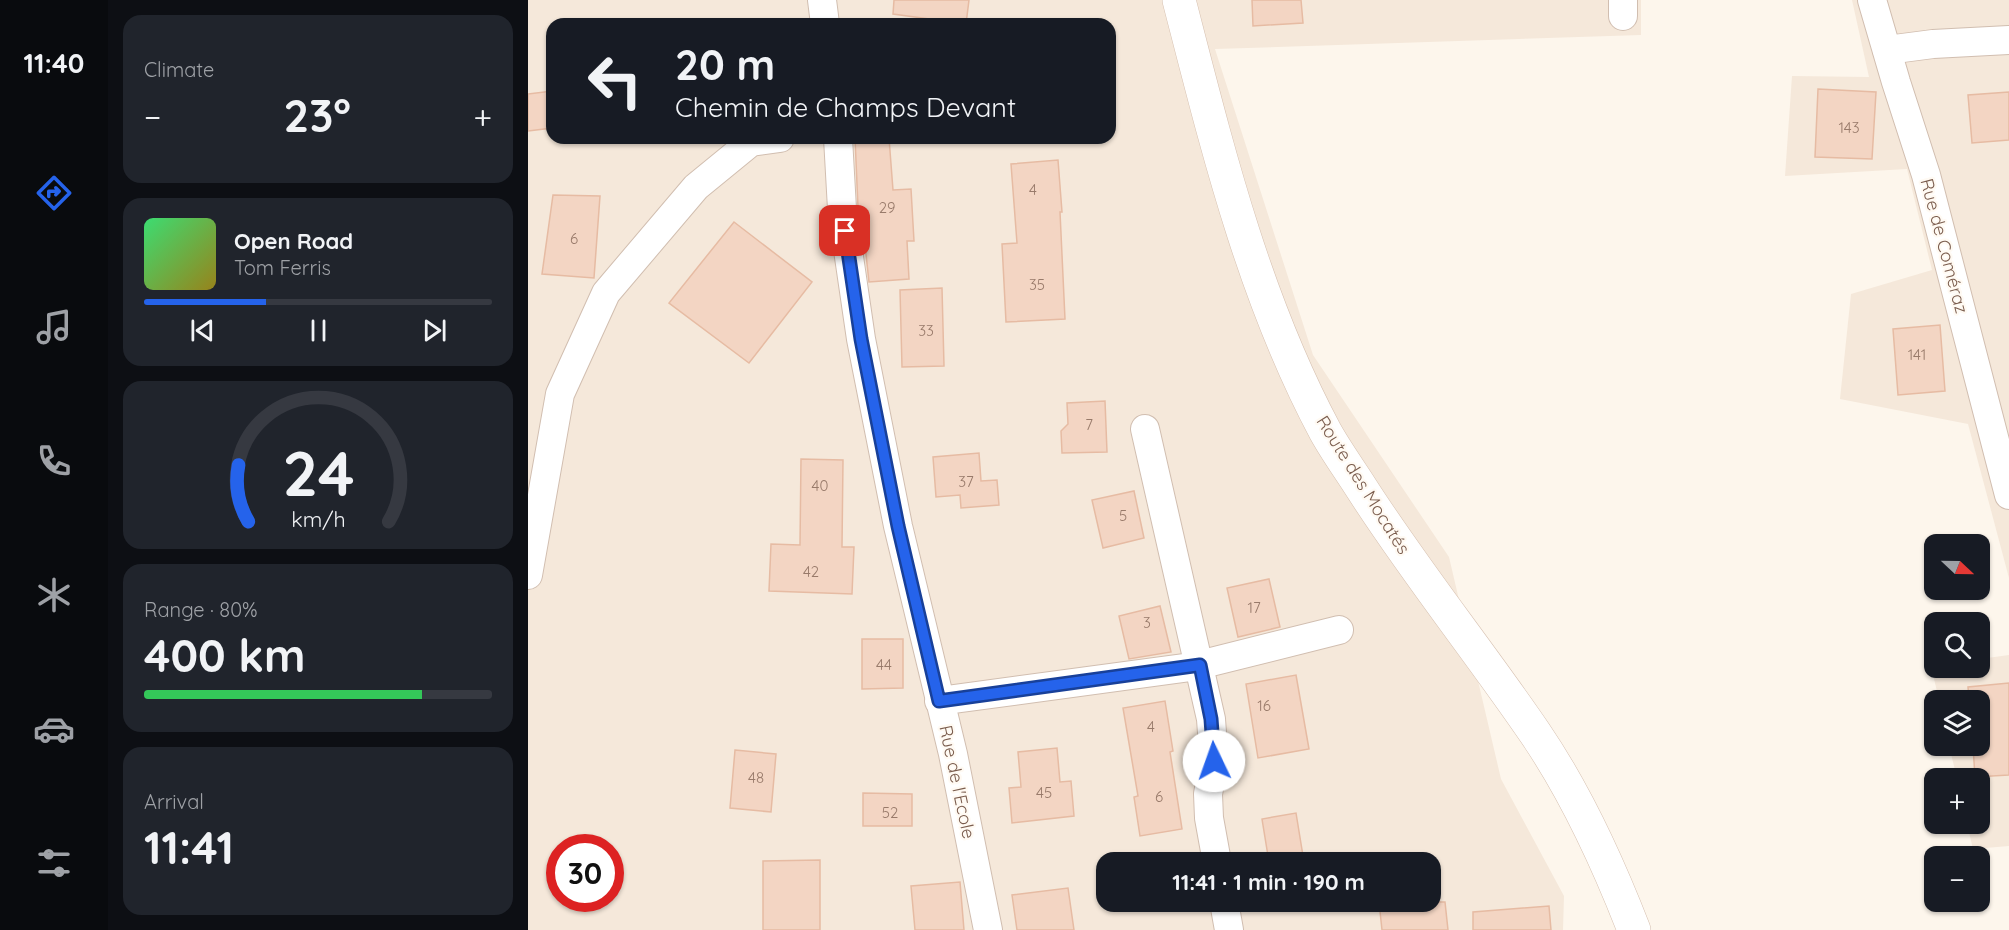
<!DOCTYPE html>
<html lang="en">
<head>
<meta charset="utf-8">
<style>
  :root { --surface:#171b24; --page:#20242c; --text:#f1f3f6; --muted:#9ea1a6; --line:#363941; --accent:#2563eb }
  body { margin:0; font-family:Quicksand,sans-serif; background:var(--page); color:var(--text); height:100vh; display:flex; flex-direction:column; font-size:22px; white-space:nowrap }
  * { box-sizing:border-box; margin:0 }
  p { font-size:20px; color:var(--muted) }
  .icon { flex:none; width:33px; height:33px; fill:none; stroke:currentColor; stroke-width:2; stroke-linecap:round; stroke-linejoin:round }
  .map { position:relative; flex:1; overflow:hidden }
  .sheet { display:flex; flex-direction:column; gap:15px; padding:15px; background:#0d0f14; width:420px }
  .sheet>* { flex:none }
  .banner { position:absolute; left:18px; top:18px; width:570px; height:126px; border-radius:18px; box-shadow:0 2px 4px #0004; background:#171b24; color:var(--text); overflow:hidden }
  .needle { width:39px; rotate:112deg }
  .tools { position:absolute; left:1396px; top:534px; display:grid; gap:12px }
  .tools a { display:grid; place-items:center; width:66px; height:66px; border-radius:12px; background:var(--surface); box-shadow:0 2px 4px #0004; font-size:30px }
  .speed { position:absolute; left:18px; top:834px; display:flex; gap:12px; font-size:30px; font-weight:700; text-align:center }
  .speed>* { display:grid; place-content:center; width:78px; height:78px; border-radius:50%; background:var(--surface); box-shadow:0 2px 4px #0004; line-height:1 }
  .speed .limit { border:9px solid #d22; background:#fff; color:#111 }
  .pin { position:absolute; display:grid; place-items:center; width:51px; height:51px; color:#fff; margin:-26px; border-radius:12px; box-shadow:0 3px 9px #0006 }
  .me { position:absolute; width:66px; margin:-33px; rotate:357deg; stroke-linejoin:round; filter:drop-shadow(0 0 4px #0008) }
  .turn { display:flex; align-items:center; gap:21px; height:126px; padding:0 30px; font-size:27px }
  .turn .icon { width:78px; height:78px; stroke-width:2.5 }
  .turn b { display:block; font-size:42px; line-height:51px }
  .big { font-size:45px; font-weight:700; line-height:1.1 }
  .sheet .card { flex:1; display:flex; flex-direction:column; justify-content:center; gap:9px; min-width:0; padding:0 21px; border-radius:18px; background:var(--page) }
  .sheet .dial { align-items:center; gap:0 }
  .dial svg { height:156px; overflow:visible; fill:none; stroke:var(--line); stroke-width:7; stroke-linecap:round; text-anchor:middle }
  .dial text { fill:var(--text); stroke:none }
  .song { display:flex; align-items:center; gap:18px }
  .cover { width:72px; height:72px; border-radius:9px; background:linear-gradient(135deg,hsl(140 70% 55%),hsl(50 70% 35%)) }
  .played { height:6px; border-radius:3px; background:linear-gradient(90deg,var(--accent) 35%,var(--line) 35%) }
  .keys { display:flex; justify-content:space-around; direction:ltr }
  .heat { display:flex; justify-content:space-between; align-items:center; font-size:33px; direction:ltr }
  .charge { height:9px; border-radius:4px; background:linear-gradient(90deg,#34c759 80%,var(--line) 0) }
  .trip { position:absolute; left:568px; top:852px; width:345px; height:60px; border-radius:18px; background:var(--surface); box-shadow:0 2px 4px #0004; font-weight:700; line-height:60px; text-align:center }
  main { display:flex; flex:1; min-height:0 }
  .menu { display:flex; flex-direction:column; width:108px; justify-content:space-around; align-items:center; background:#090b0e; color:var(--muted) }
  .menu .icon { width:42px; height:42px }
  .menu .selected { color:var(--accent) }
  .menu b { font-size:27px; color:var(--text) }
  .map>svg:first-child { display:block }
  .residential { fill:#f5e8da; fill-rule:evenodd }
  .building { fill:#f3d5c3; stroke:#e6bba3; stroke-width:1.5 }
  .lines { fill:none; stroke-linecap:round; stroke-linejoin:round }
  .street-casing { stroke:#d1beb0; stroke-width:30 }
  .secondary-casing { stroke:#d6c0b0; stroke-width:34 }
  .street { stroke:#fff; stroke-width:28 }
  .secondary { stroke:#fff; stroke-width:33 }
  .route-casing { stroke:#184099; stroke-width:15 }
  .route { stroke:#2563eb; stroke-width:10 }
  .labels { text-anchor:middle; stroke-width:4.5; stroke-linejoin:round; paint-order:stroke }
  .number-label { font-size:15px; fill:#987a6a }
  .street-label { font-size:18px; fill:#7a5c4d; stroke:#fffaf3 }
</style>
</head>
<body>
<main>
<nav class="menu">
<b>11:40</b>
<svg class="icon selected" aria-label="directions" viewBox="0 0 24 24"><path d="M12 3l9 9-9 9-9-9zM9 14v-3h6M13 9l2 2-2 2"/></svg>
<svg class="icon" aria-label="music" viewBox="0 0 24 24"><path d="M9 18V5l10-2v13"/><circle cx="6" cy="18" r="3"/><circle cx="16" cy="16" r="3"/></svg>
<svg class="icon" aria-label="phone" viewBox="0 0 24 24"><path d="M5 4h4l2 5-3 2q2 4 5 5l2-3 5 2v4C11 20 4 13 5 4z"/></svg>
<svg class="icon" aria-label="climate" viewBox="0 0 24 24"><path d="M12 3v18M4 7l16 10M4 17L20 7"/></svg>
<svg class="icon" aria-label="car" viewBox="0 0 24 24"><path d="M5 17H2v-5l4-1 3-4h7l3 4 3 1v5h-3M9 17h6M6 11h13"/><circle cx="7" cy="17" r="2"/><circle cx="17" cy="17" r="2"/></svg>
<svg class="icon" aria-label="filters" viewBox="0 0 24 24"><path d="M4 7h16M4 17h16"/><circle cx="9" cy="7" r="2"/><circle cx="15" cy="17" r="2"/></svg>
</nav>
<section class="sheet">
<div class="card"><p>Climate</p>
<div class="heat"><a>−</a><b class="big">23°</b><a>+</a></div>
</div>
<div class="card">
<div class="song"><i class="cover"></i><div><b>Open Road</b><p>Tom Ferris</p></div></div>
<div class="played"></div>
<div class="keys"><svg class="icon" aria-label="previous" viewBox="0 0 24 24"><path d="M18 5L8 12l10 7zM5 5v14"/></svg><svg class="icon" aria-label="pause" viewBox="0 0 24 24"><path d="M8 5v14M16 5v14"/></svg><svg class="icon" aria-label="next" viewBox="0 0 24 24"><path d="M6 5l10 7-10 7zM19 5v14"/></svg></div>
</div>
<div class="card dial"><svg viewBox="0 0 100 80">
<path d="M14 69A42 42 0 1 1 86 69"/>
<path d="M14 69A42 42 0 0 1 9 40" stroke="#2563eb"/>
<text x="50" y="56" font-size="32" font-weight="700">24</text>
<text x="50" y="72" font-size="11">km/h</text>
</svg></div>
<div class="card"><p>Range · 80%</p><b class="big">400 km</b><div class="charge"></div></div>
<div class="card"><p>Arrival</p><b class="big">11:41</b></div>
</section>
<div class="map">
<svg width="1481" height="930" viewBox="0 0 1481 930">
  <rect width="100%" height="100%" fill="#fdf6ec"/>
  <g class="residential">
    <path d="M0 0H1113V35L687 49 785 355 921 557 973 779 1036 896 1035 930H0ZM24 24H582V138H24ZM32 848H82V898H32ZM579 862H903V902H579Z"/>
    <path d="M1324 0H1481V578L1440 424 1312 399 1323 294 1404 270 1379 169 1257 176 1264 76 1341 77Z"/>
    <path d="M1481 655V846L1445 849 1439 824H1452V778H1429L1421 746H1452V700H1411L1403 666 1452 668V659Z"/>
  </g>
  <g class="building">
    <path d="M366 0H441L438 24 365 14Z"/>
    <path d="M724 0H773L775 23 725 26Z"/>
    <path d="M1290 89 1348 92 1344 159 1287 157Z"/>
    <path d="M24 91V128L0 131V94Z"/>
    <path d="M1481 92V140L1444 143 1440 95Z"/>
    <path d="M327 138H361L365 190 383 189 386 241H379L381 279 341 282 334 217 332 220 330 207Z"/>
    <path d="M530 160 534 212H532L537 319 478 322 474 244 489 243 483 164Z"/>
    <path d="M25 195 72 196 66 278 14 274Z"/>
    <path d="M206 222 284 282 221 363 141 303Z"/>
    <path d="M414 288 416 366 374 367 372 290Z"/>
    <path d="M1412 325 1417 391 1370 395 1365 329Z"/>
    <path d="M577 401 579 452 534 453 533 431 540 424 539 403Z"/>
    <path d="M451 453 453 481 469 480 471 505 433 508 432 495 408 497 405 457Z"/>
    <path d="M273 459 315 460 314 547H326L324 594 241 591 243 544 272 545Z"/>
    <path d="M606 491 616 538 575 548 564 500Z"/>
    <path d="M741 579 752 627 710 637 699 588Z"/>
    <path d="M632 606 643 652 601 659 591 616Z"/>
    <path d="M334 639H375V688L334 689Z"/>
    <path d="M768 675 781 749 730 758 718 684Z"/>
    <path d="M1481 683V775L1447 777 1445 746H1452V700H1441L1440 687Z"/>
    <path d="M637 701 645 751 642 752 654 829 612 836 606 797 610 796 595 708Z"/>
    <path d="M529 748 532 782 543 781 546 816 484 823 481 788 493 787 490 752Z"/>
    <path d="M207 750 248 754 243 812 202 808Z"/>
    <path d="M335 793 384 794V826H335Z"/>
    <path d="M768 813 776 862H741L734 819Z"/>
    <path d="M292 860V930H235V861Z"/>
    <path d="M432 882 436 930H387L383 886Z"/>
    <path d="M540 888 546 930H489L484 895Z"/>
    <path d="M851 902H917L920 930H854Z"/>
    <path d="M1021 906 1023 930H945V912Z"/>
  </g>
  <g class="lines">
    <defs>
      <g id="street">
        <path d="M294 0 297 24"/>
        <path d="M1095 0V16"/>
        <path d="M1344 0 1368 82 1398 175 1481 495"/>
        <path d="M1359 50 1405 44 1481 40"/>
        <path d="M310 138 314 209 333 339 370 526 425 754 460 930"/>
        <path d="M617 429 683 719 686 761 680 794 681 818 689 862"/>
        <path d="M0 575 32 394 78 293 168 187 223 142 252 138"/>
        <path d="M411 701 663 667 811 630"/>
        <path d="M696 902 701 930"/>
      </g>
      <path id="secondary" d="M651 0C689 147 725 296 797 431 808 451 822 470 834 489 888 573 951 651 1007 733 1048 793 1080 863 1106 930"/>
    </defs>
    <use href="#street" class="street-casing"/>
    <use href="#secondary" class="secondary-casing"/>
    <use href="#street" class="street"/>
    <use href="#secondary" class="secondary"/>
  </g>
  <g class="lines">
    <defs>
      <path id="route" d="M317 231 333 339 370 526 411 701 672 665 683 719 686 761"/>
    </defs>
    <use href="#route" class="route-casing"/>
    <use href="#route" class="route"/>
  </g>
  <g class="labels">
    <g class="number-label">
      <text x="1321" y="133">143</text>
      <text x="505" y="195">4</text>
      <text x="359" y="213">29</text>
      <text x="46" y="244">6</text>
      <text x="509" y="290">35</text>
      <text x="398" y="336">33</text>
      <text x="1389" y="360">141</text>
      <text x="561" y="430">7</text>
      <text x="438" y="487">37</text>
      <text x="292" y="491">40</text>
      <text x="595" y="521">5</text>
      <text x="283" y="577">42</text>
      <text x="726" y="613">17</text>
      <text x="619" y="628">3</text>
      <text x="356" y="670">44</text>
      <text x="736" y="711">16</text>
      <text x="623" y="732">4</text>
      <text x="228" y="783">48</text>
      <text x="516" y="798">45</text>
      <text x="631" y="802">6</text>
      <text x="362" y="818">52</text>
    </g>
    <g class="street-label">
      <text transform="translate(1416 246) rotate(75)" y="6">Rue de Coméraz</text>
      <text transform="translate(835 485) rotate(58)" y="6">Route des Mocatés</text>
      <text transform="translate(429 782) rotate(78)" y="6">Rue de l'Ecole</text>
    </g>
  </g>
</svg>
<div class="tools">
<a><svg class="needle" viewBox="-14 -14 28 28"><path d="M0-13l5 13h-10z" fill="#e53935"/><path d="M0 13l5-13h-10z" fill="#9ea1a6"/></svg></a>
<a><svg class="icon" aria-label="search" viewBox="0 0 24 24"><circle cx="10" cy="10" r="6"/><path d="M15 15l6 6"/></svg></a>
<a><svg class="icon" aria-label="layers" viewBox="0 0 24 24"><path d="M12 4l9 5-9 5-9-5zM3 14l9 5 9-5"/></svg></a>
<a>+</a>
<a>−</a>
</div>
<div class="speed"><div class="limit">30</div></div>
<div class="pin" style="left:317px;top:231px;background:#d93025"><svg class="icon" aria-label="arrive" viewBox="0 0 24 24"><path d="M6 21V4h12l-3 4 3 4H6"/></svg></div>
<svg class="me" style="left:686px;top:761px" viewBox="-20 -20 40 40"><circle r="19" fill="#fff"/><path d="M0-13L10 11 0 6-10 11z" fill="#2563eb"/></svg>
<div class="trip">11:41 · 1 min · 190 m</div>
<div class="banner">
<div class="turn"><svg class="icon" aria-label="left" viewBox="0 0 24 24"><path d="M17 20v-9H6M10 6l-5 5 5 5"/></svg><div><b>20 m</b>Chemin de Champs Devant</div></div>
</div>
</div>
</main>
</body>
</html>
